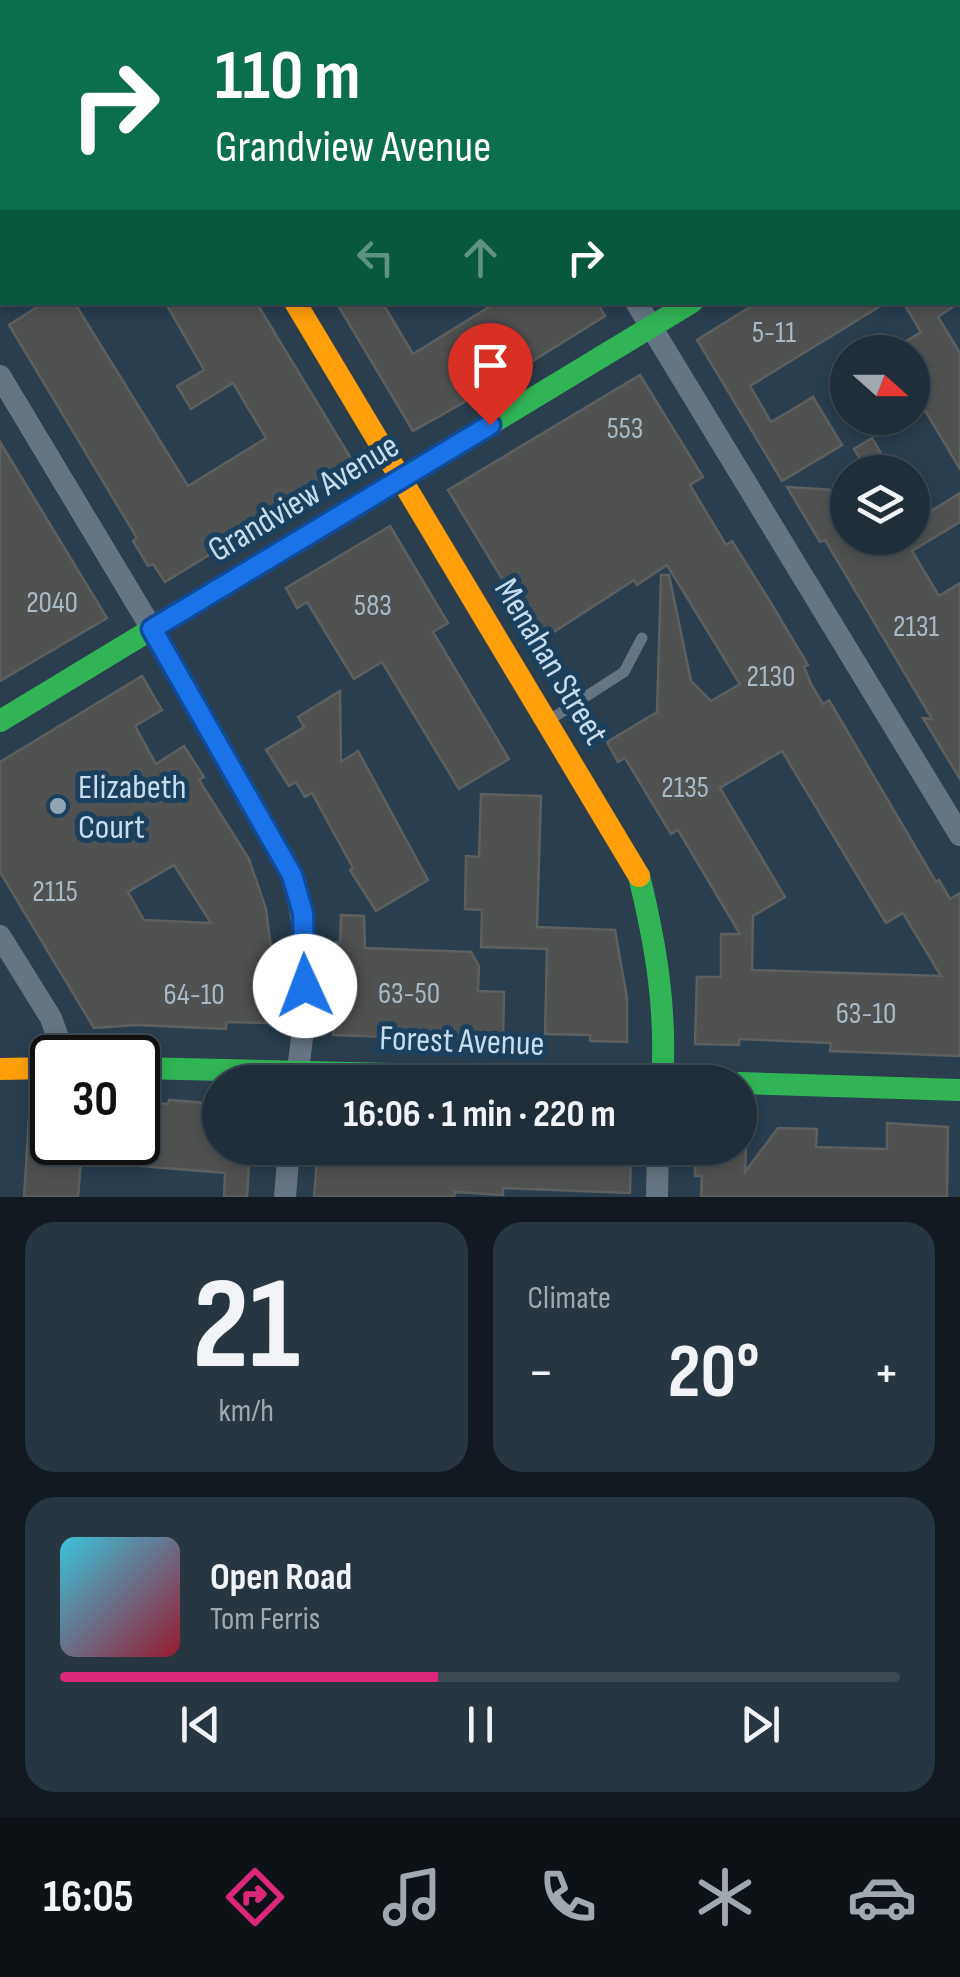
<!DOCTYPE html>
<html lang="en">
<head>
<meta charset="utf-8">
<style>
  :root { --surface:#202e3a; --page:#283642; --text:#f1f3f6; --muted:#a2a8af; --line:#3d4a54; --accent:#db2777 }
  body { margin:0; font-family:"Sofia Sans Condensed",sans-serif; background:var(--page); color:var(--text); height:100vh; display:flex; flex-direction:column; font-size:38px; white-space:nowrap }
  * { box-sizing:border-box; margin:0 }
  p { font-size:32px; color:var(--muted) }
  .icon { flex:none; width:55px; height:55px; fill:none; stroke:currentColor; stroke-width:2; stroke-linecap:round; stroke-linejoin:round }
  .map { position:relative; height:1197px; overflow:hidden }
  .details { display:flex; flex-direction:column; gap:25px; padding:25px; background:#121920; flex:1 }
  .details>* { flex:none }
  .hud { position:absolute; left:0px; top:0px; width:960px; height:305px; box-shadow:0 5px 15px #0003,0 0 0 2px var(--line); background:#0b6e4f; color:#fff; overflow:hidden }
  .needle { width:65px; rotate:111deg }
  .fabs { position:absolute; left:830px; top:335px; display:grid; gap:20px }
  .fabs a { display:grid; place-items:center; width:100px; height:100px; border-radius:50%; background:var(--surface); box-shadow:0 5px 15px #0003,0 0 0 2px var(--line); font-size:50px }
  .speed { position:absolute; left:30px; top:1035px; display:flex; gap:20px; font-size:50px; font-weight:700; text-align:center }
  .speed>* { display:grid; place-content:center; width:130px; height:130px; border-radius:50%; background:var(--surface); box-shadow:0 5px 15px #0003,0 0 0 2px var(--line); line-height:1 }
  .speed .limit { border:5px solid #111; border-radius:15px; background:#fff; color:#111 }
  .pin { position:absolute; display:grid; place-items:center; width:85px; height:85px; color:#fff; margin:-102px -42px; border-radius:50% 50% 50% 0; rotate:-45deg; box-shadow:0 0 10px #0007 }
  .pin .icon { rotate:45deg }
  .me { position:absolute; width:110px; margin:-55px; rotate:358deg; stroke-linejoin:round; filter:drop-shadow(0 0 8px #0008) }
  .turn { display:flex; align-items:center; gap:35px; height:210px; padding:0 50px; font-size:45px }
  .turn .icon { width:130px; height:130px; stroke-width:2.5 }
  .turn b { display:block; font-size:70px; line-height:85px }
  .lanes { display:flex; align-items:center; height:95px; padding:0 50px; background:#0003; justify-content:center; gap:50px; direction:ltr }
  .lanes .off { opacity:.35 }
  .big { font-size:75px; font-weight:700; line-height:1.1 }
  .details .widget { flex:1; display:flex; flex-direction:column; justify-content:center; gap:15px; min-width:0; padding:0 35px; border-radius:30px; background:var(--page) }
  .details .dial { align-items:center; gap:0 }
  .dial b { font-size:130px; line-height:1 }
  .song { display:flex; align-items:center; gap:30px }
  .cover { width:120px; height:120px; border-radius:15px; background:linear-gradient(135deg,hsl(190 70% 55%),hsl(350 70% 35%)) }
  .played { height:10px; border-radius:5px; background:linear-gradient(90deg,var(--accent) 45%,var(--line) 45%) }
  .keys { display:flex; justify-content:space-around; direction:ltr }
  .heat { display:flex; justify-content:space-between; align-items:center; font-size:55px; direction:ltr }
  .details .tiles { flex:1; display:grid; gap:25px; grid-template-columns:1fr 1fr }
  .widget:last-child { grid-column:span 2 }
  .trip { position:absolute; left:202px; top:1065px; width:555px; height:100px; border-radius:50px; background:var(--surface); box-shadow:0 5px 15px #0003,0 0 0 2px var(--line); font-weight:700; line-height:100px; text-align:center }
  .menu { display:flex; height:160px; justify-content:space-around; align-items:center; background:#0d1217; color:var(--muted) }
  .menu .icon { width:70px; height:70px }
  .menu .on { color:var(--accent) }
  .menu b { font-size:45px; color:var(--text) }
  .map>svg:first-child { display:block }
  .building { fill:#505251; stroke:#5e6060; stroke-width:2.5; fill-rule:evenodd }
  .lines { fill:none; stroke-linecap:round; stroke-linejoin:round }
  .lane { stroke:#667582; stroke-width:11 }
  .street { stroke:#667582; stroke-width:22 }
  .fast { stroke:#30b455; stroke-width:22 }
  .slow { stroke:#ff9f0a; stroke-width:22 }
  .route-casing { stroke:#114b97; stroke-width:25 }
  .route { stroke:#1a73e8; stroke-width:18 }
  .poi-dot { fill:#90a5b6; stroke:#1b405d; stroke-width:4 }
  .labels { text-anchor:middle; stroke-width:10; stroke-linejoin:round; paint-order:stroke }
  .number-label { font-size:30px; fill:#a9bac7 }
  .street-label { font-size:35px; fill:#c7dcee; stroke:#1b405d }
  .poi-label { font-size:35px; fill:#c7dcee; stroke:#1b405d; text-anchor:start }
</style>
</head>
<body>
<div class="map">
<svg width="960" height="1197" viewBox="0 0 960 1197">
  <rect width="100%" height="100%" fill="#2a3e4e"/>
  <g class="building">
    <path d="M45 302H74L188 486 266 438 233 383 191 409 177 386 204 370 165 302H256L355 465 165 582 153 564 148 566 133 541 137 538 9 325Z"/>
    <path d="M336 302H382L413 354 497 302H597L605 316 486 390 413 431Z"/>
    <path d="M758 302H887L750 386 771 422 813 397 842 445 782 481 697 340Z"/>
    <path d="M903 302H960L938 317 960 353V469L912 389V352H889L921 332Z"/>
    <path d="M640 375 703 477 690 485 726 545 732 541 771 603 808 665 804 667 811 684 823 704 829 700 936 882 939 880 950 899 960 893V1056L830 1051 831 1043 739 1039V1045L695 1044 697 977H721V934H740L678 830 671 834 625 758 618 762 607 742 657 712 661 575H669L691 681 711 701 740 684 667 565 637 585 634 580 540 641 448 490ZM782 751 886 923 903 913 941 976 752 970 753 916 785 897 720 788Z"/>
    <path d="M872 438 892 472H868L854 449Z"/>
    <path d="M0 442 107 618 0 681Z"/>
    <path d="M912 479 931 511 960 493V522L912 551 939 596 960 583V779L923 718 932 719 825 540 820 542 787 487 848 491V538H912Z"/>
    <path d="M390 526 448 623 433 632 509 759 459 789 382 662 354 679 307 602 297 608 286 588Z"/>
    <path d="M142 676 162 710 135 726 156 764 184 746 204 777 199 780 249 859 266 909 271 948 269 1023 226 1022V1029L137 1025 94 1028 0 872V762ZM174 865 211 923 144 920 128 892Z"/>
    <path d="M340 691 341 762 358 751 428 880 376 911 350 870 353 868 312 793 305 797 296 782 289 786 266 750 304 727 298 717Z"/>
    <path d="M481 794 541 796 537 927 615 930 627 998V1042L590 1041V1035L545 1034 547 949 481 947 482 910 465 909 466 856 479 857Z"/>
    <path d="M341 915 364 916 365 948 471 952 479 966 478 991 504 992 503 1037 477 1036V1040L333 1035 336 942 340 943Z"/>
    <path d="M169 1100 220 1104V1148H250L247 1197H224L225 1173 81 1161 78 1197H24L30 1101H52V1142H138V1102L168 1104Z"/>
    <path d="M887 1123 948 1127 947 1197H701L702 1176H695V1148H746L745 1172 778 1128 817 1129 816 1147 887 1149Z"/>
    <path d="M318 1148H631L630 1193 503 1188V1195L455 1192 454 1197H314Z"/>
  </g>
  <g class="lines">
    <path class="lane" d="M551 719 624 672 642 638"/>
    <g class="street">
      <path d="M113 0 115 2"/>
      <path d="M453 0 455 2"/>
      <path d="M793 0 794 2"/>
      <path d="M0 3 5 0"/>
      <path d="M958 142 960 141"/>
      <path d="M958 271 960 275"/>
      <path d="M636 302 960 835"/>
      <path d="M0 376 152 629 292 875C312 944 307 1013 296 1082"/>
      <path d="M0 936 51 1018 65 1058"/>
      <path d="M285 1197 289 1148"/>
      <path d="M657 1197 658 1148"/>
    </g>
    <g class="fast">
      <path d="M0 721 692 302"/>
      <path d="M639 876C656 945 667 1011 662 1082"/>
      <path d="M138 1068 725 1082"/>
      <path d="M740 1083 960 1090"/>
    </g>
    <g class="slow">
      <path d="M295 302 639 876"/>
      <path d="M0 1069 52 1068"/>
    </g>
  </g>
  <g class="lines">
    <defs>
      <path id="route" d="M305 986 303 913 292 875 152 629 490 425"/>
    </defs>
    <use href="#route" class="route-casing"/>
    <use href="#route" class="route"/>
  </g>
  <circle class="poi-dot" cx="58" cy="806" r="10"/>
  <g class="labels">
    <g class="number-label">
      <text x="774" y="342">5-11</text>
      <text x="625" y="438">553</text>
      <text x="52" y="612">2040</text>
      <text x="373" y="615">583</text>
      <text x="916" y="636">2131</text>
      <text x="771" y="686">2130</text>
      <text x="685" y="797">2135</text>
      <text x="55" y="901">2115</text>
      <text x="409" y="1003">63-50</text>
      <text x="194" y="1004">64-10</text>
      <text x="866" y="1023">63-10</text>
    </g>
    <g class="street-label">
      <text transform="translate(303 497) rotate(-31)" y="12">Grandview Avenue</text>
      <text transform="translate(552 661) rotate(59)" y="12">Menahan Street</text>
      <text transform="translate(462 1040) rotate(2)" y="12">Forest Avenue</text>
    </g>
    <g class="poi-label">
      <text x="78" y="798">Elizabeth<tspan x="78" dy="40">Court</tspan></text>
    </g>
  </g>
</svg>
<div class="fabs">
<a><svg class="needle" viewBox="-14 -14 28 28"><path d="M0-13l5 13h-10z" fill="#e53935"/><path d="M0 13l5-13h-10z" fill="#a2a8af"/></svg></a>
<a><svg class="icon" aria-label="layers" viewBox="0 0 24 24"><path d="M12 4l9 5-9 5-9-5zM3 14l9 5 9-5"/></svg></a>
</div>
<div class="speed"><div class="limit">30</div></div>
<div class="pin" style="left:490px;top:425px;background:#d93025"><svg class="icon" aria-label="arrive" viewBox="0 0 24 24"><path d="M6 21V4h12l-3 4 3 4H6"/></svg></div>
<svg class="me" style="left:305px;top:986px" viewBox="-20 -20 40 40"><circle r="19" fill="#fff"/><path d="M0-13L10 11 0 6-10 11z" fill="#1a73e8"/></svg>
<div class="trip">16:06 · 1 min · 220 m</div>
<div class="hud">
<div class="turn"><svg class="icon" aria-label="right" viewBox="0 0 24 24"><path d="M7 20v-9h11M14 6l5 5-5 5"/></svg><div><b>110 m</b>Grandview Avenue</div></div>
<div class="lanes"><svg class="icon off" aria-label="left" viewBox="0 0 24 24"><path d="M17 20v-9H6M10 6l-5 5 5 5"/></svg><svg class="icon off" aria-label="ahead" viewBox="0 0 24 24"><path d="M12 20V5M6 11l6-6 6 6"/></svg><svg class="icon" aria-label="right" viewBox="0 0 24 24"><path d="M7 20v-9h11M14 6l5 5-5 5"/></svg></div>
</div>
</div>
<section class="details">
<div class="tiles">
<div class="widget dial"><b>21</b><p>km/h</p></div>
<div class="widget"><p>Climate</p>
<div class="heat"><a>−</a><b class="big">20°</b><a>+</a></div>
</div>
<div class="widget">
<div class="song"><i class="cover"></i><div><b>Open Road</b><p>Tom Ferris</p></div></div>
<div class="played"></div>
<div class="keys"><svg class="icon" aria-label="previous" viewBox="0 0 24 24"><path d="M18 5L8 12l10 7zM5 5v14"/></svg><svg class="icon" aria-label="pause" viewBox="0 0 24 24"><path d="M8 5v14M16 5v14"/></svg><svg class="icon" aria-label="next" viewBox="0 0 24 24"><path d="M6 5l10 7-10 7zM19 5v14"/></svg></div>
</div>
</div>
</section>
<nav class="menu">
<b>16:05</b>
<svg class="icon on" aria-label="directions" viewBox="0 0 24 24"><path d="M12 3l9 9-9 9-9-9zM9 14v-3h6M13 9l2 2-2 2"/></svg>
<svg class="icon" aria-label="music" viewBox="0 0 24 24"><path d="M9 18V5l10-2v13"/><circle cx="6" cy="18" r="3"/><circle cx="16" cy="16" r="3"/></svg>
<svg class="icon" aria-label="phone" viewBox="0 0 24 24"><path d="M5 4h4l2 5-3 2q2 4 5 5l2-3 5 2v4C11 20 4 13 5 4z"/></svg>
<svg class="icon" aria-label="climate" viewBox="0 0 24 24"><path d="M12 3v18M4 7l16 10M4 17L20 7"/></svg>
<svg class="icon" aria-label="car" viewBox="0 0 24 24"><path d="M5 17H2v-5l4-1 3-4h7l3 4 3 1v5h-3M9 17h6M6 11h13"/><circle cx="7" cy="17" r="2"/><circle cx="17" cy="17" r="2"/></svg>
</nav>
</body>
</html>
